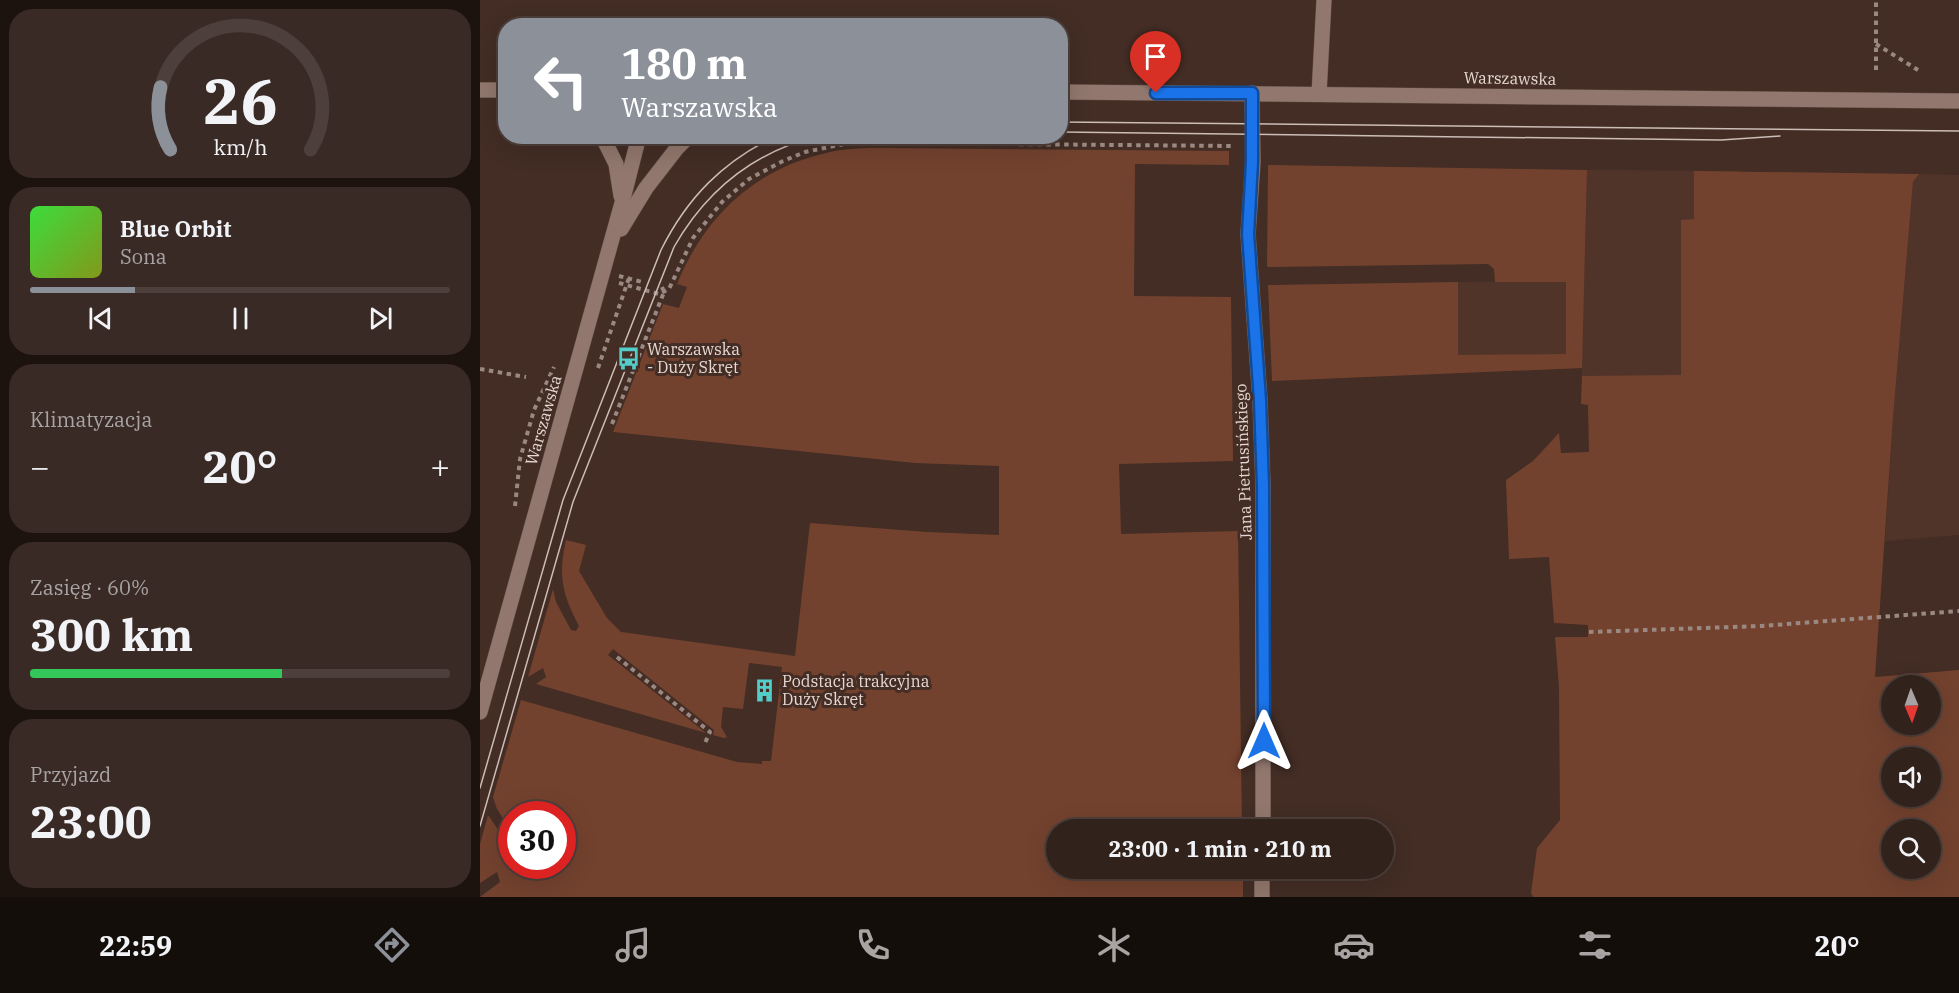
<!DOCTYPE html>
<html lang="pl">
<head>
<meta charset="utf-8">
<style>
  :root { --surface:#32221c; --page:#3a2a25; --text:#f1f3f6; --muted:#a8a4a3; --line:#4d3f3b; --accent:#8c9099 }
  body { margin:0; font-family:"IBM Plex Serif",serif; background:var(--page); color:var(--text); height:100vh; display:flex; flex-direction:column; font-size:22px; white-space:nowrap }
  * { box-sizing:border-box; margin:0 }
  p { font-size:20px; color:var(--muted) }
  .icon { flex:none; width:33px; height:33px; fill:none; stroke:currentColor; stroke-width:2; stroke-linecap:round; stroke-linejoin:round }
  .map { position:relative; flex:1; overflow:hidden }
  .drawer { display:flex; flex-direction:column; gap:9px; padding:9px; background:#1c130f; width:480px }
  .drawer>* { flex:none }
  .banner { position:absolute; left:18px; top:18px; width:570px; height:126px; border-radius:24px; box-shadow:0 6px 24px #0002,0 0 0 2px var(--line); background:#8c9099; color:#fff; overflow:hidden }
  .needle { width:39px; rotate:178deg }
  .buttons { position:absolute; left:1401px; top:675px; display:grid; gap:12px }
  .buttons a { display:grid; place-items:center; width:60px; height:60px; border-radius:50%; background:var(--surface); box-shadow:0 6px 24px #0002,0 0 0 2px var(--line); font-size:30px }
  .speed { position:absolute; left:18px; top:801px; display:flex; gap:12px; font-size:30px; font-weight:700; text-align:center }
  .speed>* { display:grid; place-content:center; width:78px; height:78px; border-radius:50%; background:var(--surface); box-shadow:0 6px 24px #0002,0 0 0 2px var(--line); line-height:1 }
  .speed .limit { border:9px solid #d22; background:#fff; color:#111 }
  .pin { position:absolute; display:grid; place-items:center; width:51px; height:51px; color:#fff; margin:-62px -26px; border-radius:50% 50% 50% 0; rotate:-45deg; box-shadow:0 0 6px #0007 }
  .pin .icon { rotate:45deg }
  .me { position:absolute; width:66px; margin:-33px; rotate:0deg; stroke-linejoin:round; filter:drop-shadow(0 0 4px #0008) }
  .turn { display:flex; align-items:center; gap:21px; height:126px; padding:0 24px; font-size:27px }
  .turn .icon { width:78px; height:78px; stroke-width:2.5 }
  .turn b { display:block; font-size:42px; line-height:51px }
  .big { font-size:45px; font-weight:700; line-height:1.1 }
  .drawer .tile { flex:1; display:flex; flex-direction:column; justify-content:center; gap:9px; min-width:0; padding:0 21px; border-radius:24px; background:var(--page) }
  .drawer .dial { align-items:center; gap:0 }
  .dial svg { height:156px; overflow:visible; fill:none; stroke:var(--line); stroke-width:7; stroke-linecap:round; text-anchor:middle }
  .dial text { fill:var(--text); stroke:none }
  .song { display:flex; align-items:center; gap:18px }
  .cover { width:72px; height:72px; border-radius:9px; background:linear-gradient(135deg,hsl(120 70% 55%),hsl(70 70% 35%)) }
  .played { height:6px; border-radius:3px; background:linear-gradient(90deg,var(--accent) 25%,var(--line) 25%) }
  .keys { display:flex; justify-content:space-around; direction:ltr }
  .heat { display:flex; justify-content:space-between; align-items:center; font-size:33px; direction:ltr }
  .charge { height:9px; border-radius:4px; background:linear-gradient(90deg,#34c759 60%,var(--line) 0) }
  .trip { position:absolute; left:566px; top:819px; width:348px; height:60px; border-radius:30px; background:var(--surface); box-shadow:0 6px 24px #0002,0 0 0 2px var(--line); font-weight:700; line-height:60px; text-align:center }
  .tabs { display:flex; height:96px; justify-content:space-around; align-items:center; background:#140e0b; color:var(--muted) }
  .tabs .icon { width:42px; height:42px }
  .tabs .current { color:var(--accent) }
  .tabs b { font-size:27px; color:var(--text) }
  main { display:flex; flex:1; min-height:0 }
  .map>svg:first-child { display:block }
  .built { fill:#513429 }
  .green { fill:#73422e; fill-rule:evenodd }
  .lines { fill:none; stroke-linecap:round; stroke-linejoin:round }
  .street-casing { stroke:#5d4b44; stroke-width:16 }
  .secondary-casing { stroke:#5d4b44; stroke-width:16 }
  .path { stroke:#9a8982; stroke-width:4; stroke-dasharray:4.5 4.5; stroke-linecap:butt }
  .street { stroke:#91776d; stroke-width:15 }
  .secondary { stroke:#91776d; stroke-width:15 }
  .tram { stroke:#ccbdb7; stroke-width:1.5 }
  .route-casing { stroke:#114b97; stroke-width:15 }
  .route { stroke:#1a73e8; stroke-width:10 }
  .labels { text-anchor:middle; stroke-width:6; stroke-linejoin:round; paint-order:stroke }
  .street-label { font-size:16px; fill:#e5d7d1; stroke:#432d25 }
  .poi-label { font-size:16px; fill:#e5d7d1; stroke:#432d25; text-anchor:start }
</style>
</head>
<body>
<main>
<section class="drawer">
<div class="tile dial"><svg viewBox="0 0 100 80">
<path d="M14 69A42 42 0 1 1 86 69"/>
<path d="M14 69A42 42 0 0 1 9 37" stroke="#8c9099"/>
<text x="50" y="56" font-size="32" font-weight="700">26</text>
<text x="50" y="72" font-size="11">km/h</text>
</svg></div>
<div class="tile">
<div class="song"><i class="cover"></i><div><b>Blue Orbit</b><p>Sona</p></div></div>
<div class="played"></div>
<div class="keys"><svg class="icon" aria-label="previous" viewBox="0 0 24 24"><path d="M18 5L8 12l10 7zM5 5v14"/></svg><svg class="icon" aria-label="pause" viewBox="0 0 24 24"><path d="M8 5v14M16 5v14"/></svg><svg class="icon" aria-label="next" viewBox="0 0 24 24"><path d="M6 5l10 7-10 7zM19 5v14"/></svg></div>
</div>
<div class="tile"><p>Klimatyzacja</p>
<div class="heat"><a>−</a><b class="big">20°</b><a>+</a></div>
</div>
<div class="tile"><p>Zasięg · 60%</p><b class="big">300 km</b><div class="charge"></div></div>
<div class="tile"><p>Przyjazd</p><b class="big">23:00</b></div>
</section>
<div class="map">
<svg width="1479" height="897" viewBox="0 0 1479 897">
  <rect width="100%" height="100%" fill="#432d25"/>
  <g class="built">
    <path d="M1107 170 1259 171 1257 398 1101 404 1102 368 978 373V282L1104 281Z"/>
    <path d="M1439 174 1479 175V535L1405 541 1413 418 1433 182Z"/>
  </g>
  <g class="green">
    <path d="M406 148 749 151V165L655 164 654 296 751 297 753 461 639 464 641 534 758 531 762 829 576 830V868L763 869V897H0L20 882 17 872 0 883V844L8 815 19 831 30 843 31 842 32 866H82V814H32L31 831 17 809 13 797 41 700 257 762 282 764V761H291L302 667 269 663 263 709 243 707 241 727 247 737 244 738 233 735 234 730 133 649 128 655 226 733 56 684 66 677 63 668 48 677 73 589 76 602 91 630 96 631 99 626C82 594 78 576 86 540L106 545 99 571 127 618 141 632 315 656 330 523 447 532 519 535V466L435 463 133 432 183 304 199 308 207 287 197 284C224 217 275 169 346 153 365 148 386 148 406 148Z"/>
    <path d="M788 165 1107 170 1102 368 792 381 788 285 978 282V355L1086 354V282H1015L1014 269 1008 264 787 267Z"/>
    <path d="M1214 171 1439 174 1433 182 1413 418 1395 677 1479 670V897H1053L1051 893 1057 848 1080 820 1079 687 1075 637H1108V625L1074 623 1069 557 1029 559 1026 480 1053 461 1079 433 1081 453 1109 452 1108 405 1101 404 1102 376 1201 375V220L1214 219ZM1412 686H1450V724H1412ZM1412 758H1450V796H1412ZM1412 830H1450V868H1412Z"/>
  </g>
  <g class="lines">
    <defs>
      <g id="street">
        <path d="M772 93 773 162 768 234 780 400 783 486V830"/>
        <path d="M782 868V897"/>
      </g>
      <g id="secondary">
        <path d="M0 90H26"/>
        <path d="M580 92 1479 101"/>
        <path d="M839 94 844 0"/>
        <path d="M122 136 136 164 141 196"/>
        <path d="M141 229 166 188 197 148 209 136"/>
        <path d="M0 712 142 203 159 136"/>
      </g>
    </defs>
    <use href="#street" class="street-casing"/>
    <use href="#secondary" class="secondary-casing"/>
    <g class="path">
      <path d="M1396 44 1438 70"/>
      <path d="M1396 70V0"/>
      <path d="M139 276 162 282"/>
      <path d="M139 283 179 294 189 289 213 238 242 202 269 179 303 161 325 152 364 144 406 143 754 146"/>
      <path d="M118 368 149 278"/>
      <path d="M0 369 46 377"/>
      <path d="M132 424 184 292 182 287"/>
      <path d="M35 506 40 459 54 410 74 367"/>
      <path d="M1109 632 1281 626 1479 611"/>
      <path d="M137 657 230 732 225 743"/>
    </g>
    <use href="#street" class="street"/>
    <use href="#secondary" class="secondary"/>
    <g class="tram">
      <path d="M580 122 1479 131"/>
      <path d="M580 132 1241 140 1300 136"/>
      <path d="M0 788 83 500 181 250C207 198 243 161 296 136"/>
      <path d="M0 826 93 502 194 247C226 191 274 152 338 136"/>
    </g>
  </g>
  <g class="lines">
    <defs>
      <path id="route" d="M676 93H772V162L768 234 780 400 783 486 784 741"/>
    </defs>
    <use href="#route" class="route-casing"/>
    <use href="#route" class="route"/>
  </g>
  <defs>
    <symbol id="bus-bare" viewBox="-9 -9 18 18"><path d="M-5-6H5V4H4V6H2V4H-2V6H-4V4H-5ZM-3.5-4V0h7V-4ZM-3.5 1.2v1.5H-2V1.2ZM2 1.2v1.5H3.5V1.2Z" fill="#53cdc9" stroke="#432d25" stroke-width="2.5" paint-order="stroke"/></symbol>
    <symbol id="building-bare" viewBox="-9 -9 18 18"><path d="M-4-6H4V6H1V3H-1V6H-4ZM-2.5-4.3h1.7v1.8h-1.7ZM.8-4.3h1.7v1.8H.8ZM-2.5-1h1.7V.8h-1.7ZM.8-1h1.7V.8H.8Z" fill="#53cdc9" stroke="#432d25" stroke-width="2.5" paint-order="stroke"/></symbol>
  </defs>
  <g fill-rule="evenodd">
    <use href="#bus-bare" x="132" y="342" width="33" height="33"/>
    <use href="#building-bare" x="268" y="674" width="33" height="33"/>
  </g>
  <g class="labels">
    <g class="street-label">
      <text transform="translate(1030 78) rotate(1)" y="6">Warszawska</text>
      <text transform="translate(63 420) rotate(-74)" y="6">Warszawska</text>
      <text transform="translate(763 462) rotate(-92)" y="6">Jana Pietrusińskiego</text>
    </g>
    <g class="poi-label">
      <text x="167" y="355">Warszawska<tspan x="167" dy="18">- Duży Skręt</tspan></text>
      <text x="302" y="687">Podstacja trakcyjna<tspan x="302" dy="18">Duży Skręt</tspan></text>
    </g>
  </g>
</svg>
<div class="buttons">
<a><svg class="needle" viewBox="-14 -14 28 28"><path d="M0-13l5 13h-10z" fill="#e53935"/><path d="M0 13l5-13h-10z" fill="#a8a4a3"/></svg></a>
<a><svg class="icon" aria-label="sound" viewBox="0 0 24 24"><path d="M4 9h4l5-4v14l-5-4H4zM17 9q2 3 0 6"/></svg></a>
<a><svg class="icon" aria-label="search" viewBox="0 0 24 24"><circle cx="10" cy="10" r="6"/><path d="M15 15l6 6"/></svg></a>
</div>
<div class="speed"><div class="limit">30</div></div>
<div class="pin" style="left:676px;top:93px;background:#d93025"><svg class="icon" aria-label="arrive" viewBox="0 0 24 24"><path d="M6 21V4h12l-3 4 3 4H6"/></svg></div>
<svg class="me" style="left:784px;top:741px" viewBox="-20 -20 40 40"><path d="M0-17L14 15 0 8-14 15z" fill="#1a73e8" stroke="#fff" stroke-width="4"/></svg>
<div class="trip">23:00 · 1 min · 210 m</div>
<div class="banner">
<div class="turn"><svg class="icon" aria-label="left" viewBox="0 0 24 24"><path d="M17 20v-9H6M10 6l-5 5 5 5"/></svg><div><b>180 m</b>Warszawska</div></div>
</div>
</div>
</main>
<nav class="tabs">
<b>22:59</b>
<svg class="icon current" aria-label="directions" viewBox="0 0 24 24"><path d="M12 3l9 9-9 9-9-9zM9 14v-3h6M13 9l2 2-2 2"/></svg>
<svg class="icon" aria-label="music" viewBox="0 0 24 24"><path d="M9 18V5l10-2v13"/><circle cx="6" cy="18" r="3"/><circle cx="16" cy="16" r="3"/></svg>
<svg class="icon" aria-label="phone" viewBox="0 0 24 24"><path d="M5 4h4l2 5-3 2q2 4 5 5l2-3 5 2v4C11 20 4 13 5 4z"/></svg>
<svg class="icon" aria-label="climate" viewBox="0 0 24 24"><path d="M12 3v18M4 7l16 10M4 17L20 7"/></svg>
<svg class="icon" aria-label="car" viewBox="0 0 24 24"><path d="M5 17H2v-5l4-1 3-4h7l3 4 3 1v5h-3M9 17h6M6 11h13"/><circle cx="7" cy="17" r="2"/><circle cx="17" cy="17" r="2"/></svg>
<svg class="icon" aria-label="filters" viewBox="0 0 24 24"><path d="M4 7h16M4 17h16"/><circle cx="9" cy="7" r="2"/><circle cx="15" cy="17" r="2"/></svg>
<b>20°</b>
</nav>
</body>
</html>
